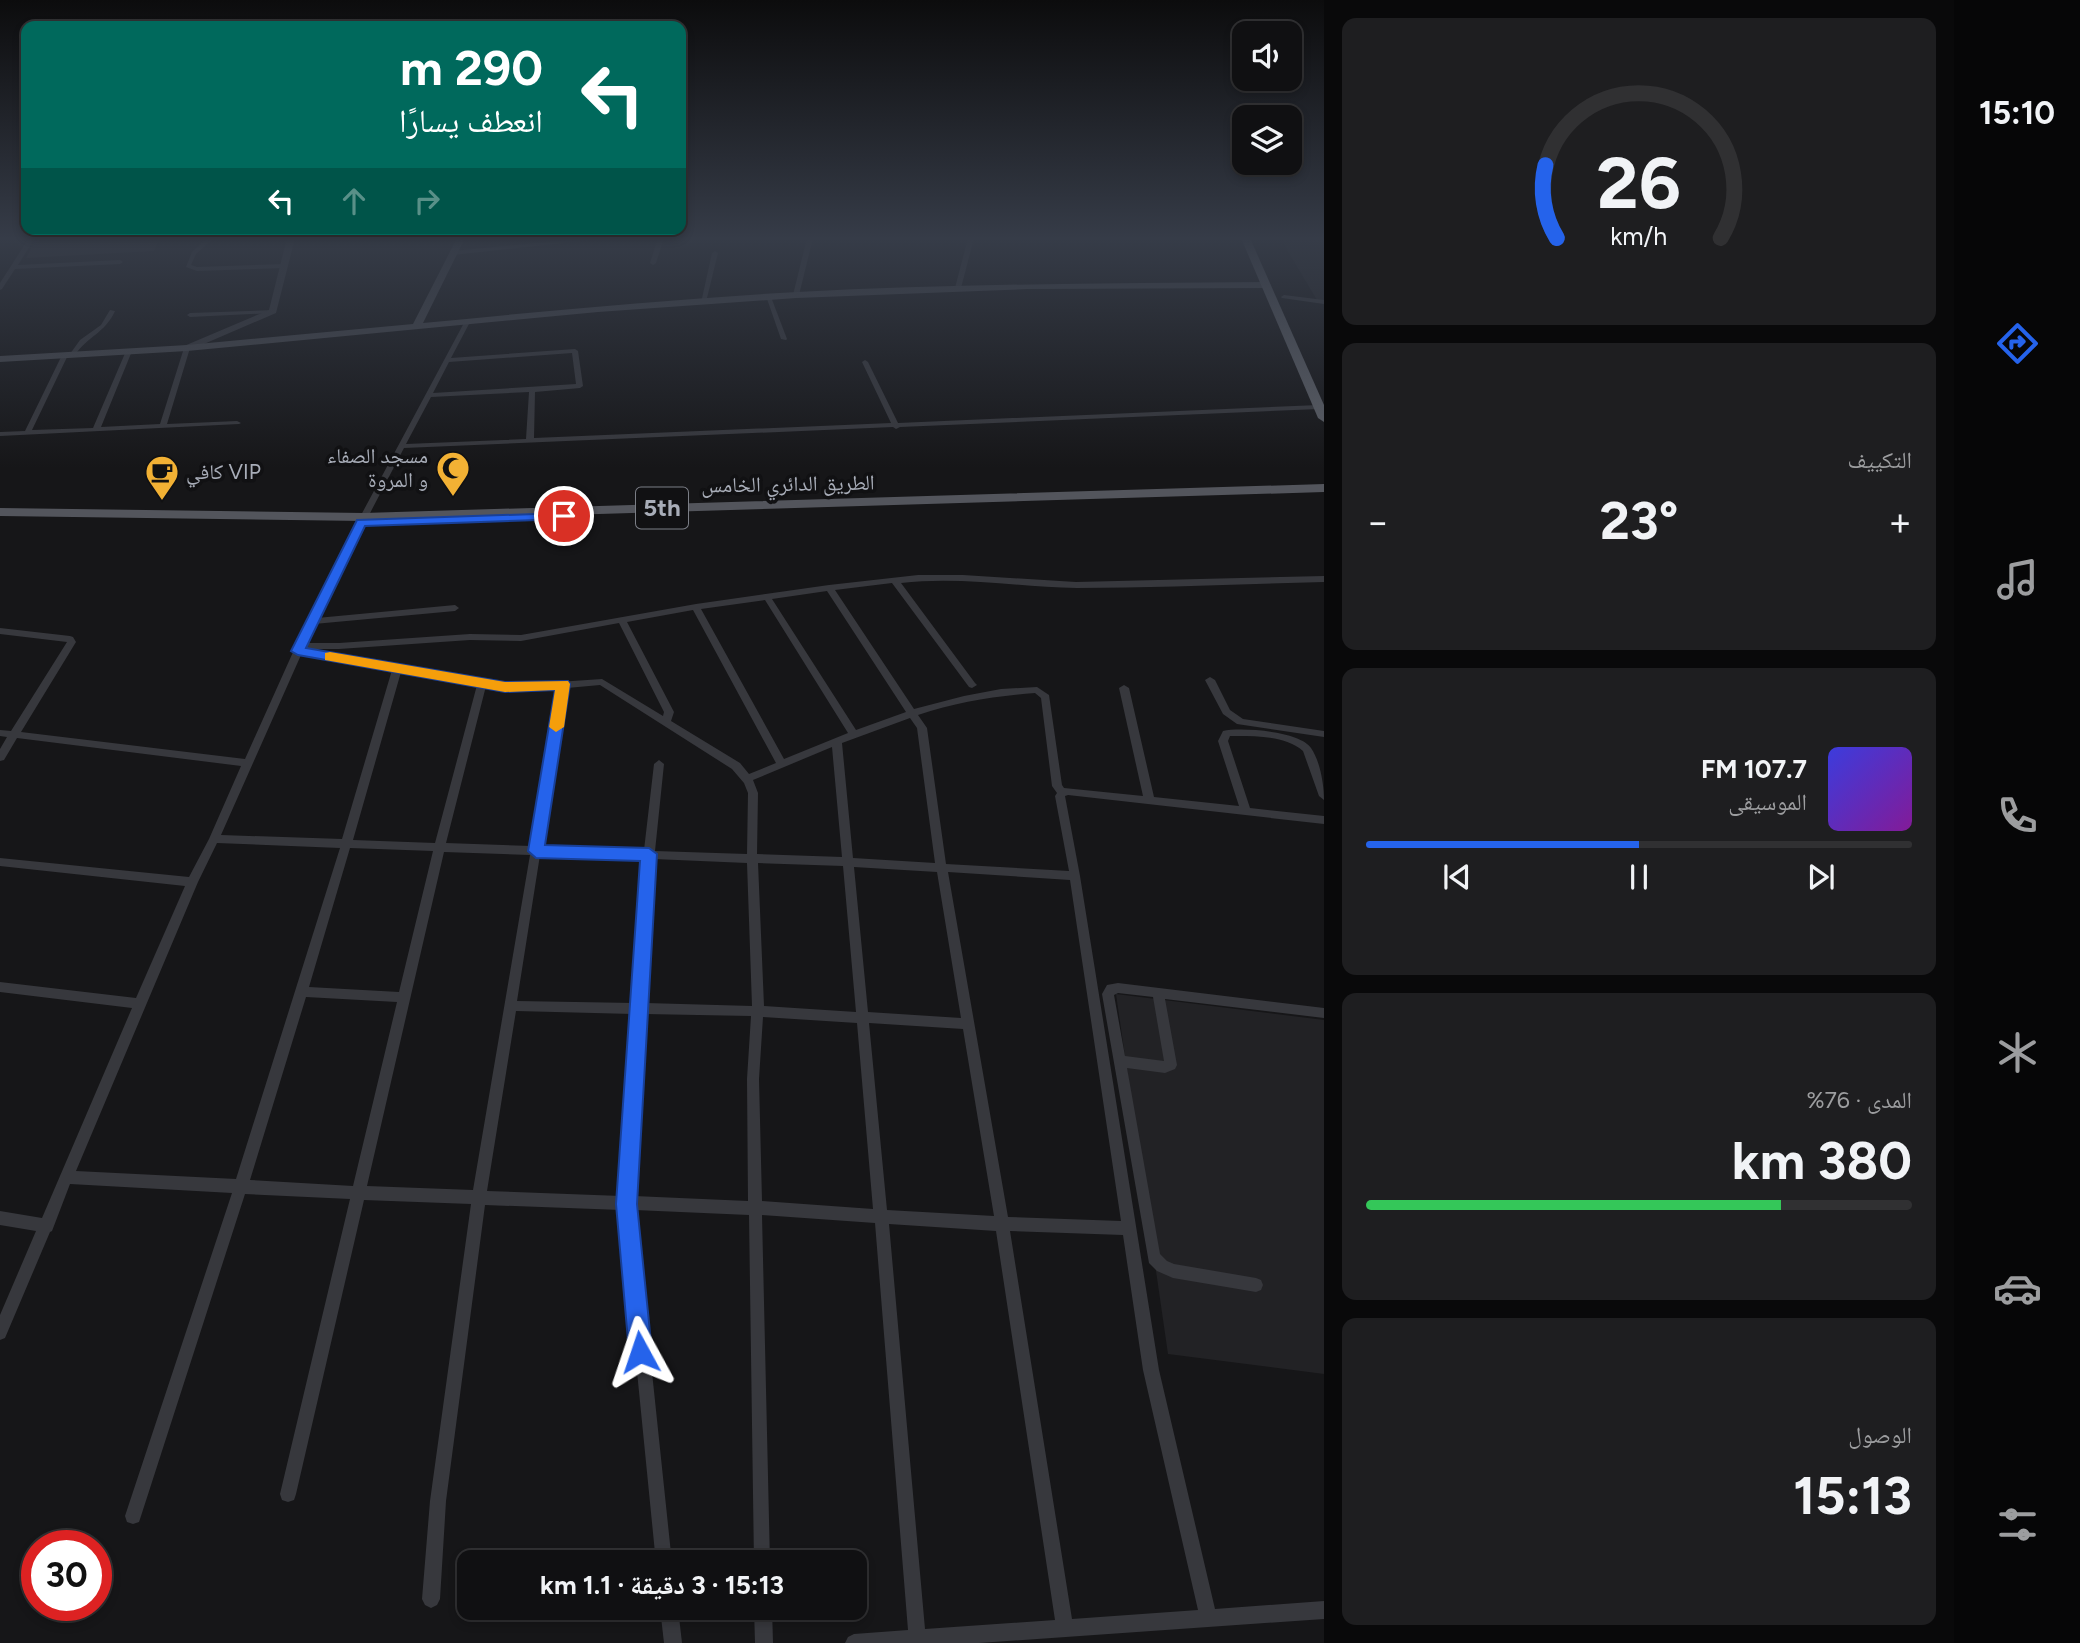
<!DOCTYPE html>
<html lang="ar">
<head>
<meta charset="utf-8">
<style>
  :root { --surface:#101012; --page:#1e1e20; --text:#f1f3f6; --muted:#9c9d9f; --line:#303032; --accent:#2563eb }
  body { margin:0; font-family:Figtree,"Noto Naskh Arabic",sans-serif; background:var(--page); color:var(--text); direction:rtl; height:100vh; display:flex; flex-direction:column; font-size:26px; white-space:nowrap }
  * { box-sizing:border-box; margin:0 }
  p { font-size:23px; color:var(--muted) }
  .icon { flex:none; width:38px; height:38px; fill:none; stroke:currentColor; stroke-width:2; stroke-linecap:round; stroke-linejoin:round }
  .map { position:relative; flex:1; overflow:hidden; direction:ltr }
  .sheet { display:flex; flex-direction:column; gap:18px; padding:18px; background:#09090a; width:630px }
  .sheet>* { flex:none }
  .banner { position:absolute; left:21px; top:21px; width:665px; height:214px; border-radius:14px; box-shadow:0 4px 10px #0003,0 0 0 2px var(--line); direction:rtl; background:#00695c; color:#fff; overflow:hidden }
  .controls { position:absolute; left:1232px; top:21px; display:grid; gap:14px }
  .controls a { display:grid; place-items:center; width:70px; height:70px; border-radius:14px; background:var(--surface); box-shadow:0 4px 10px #0003,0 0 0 2px var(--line); font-size:35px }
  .speed { position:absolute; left:21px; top:1530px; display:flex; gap:14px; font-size:35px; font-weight:700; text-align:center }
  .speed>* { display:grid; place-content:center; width:91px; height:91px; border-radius:50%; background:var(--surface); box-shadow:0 4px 10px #0003,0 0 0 2px var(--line); line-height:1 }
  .speed .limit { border:10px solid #d22; background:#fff; color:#111 }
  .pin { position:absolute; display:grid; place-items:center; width:60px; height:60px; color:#fff; margin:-30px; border:4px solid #fff; border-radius:50%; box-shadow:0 2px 7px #0007 }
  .me { position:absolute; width:77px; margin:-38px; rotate:355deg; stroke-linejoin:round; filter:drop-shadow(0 0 5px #0008) }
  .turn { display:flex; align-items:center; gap:24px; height:147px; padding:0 28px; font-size:32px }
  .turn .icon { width:91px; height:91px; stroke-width:2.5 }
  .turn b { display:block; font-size:49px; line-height:60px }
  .lanes { display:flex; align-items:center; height:66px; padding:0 28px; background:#0003; justify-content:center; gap:35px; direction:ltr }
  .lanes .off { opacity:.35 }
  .big { font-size:52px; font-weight:700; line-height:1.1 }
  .sheet .card { flex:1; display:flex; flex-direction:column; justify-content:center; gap:10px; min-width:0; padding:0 24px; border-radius:14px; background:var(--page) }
  .sheet .dial { align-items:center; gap:0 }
  .dial svg { height:182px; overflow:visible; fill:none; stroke:var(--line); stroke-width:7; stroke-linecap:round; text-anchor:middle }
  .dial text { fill:var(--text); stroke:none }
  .song { display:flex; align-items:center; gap:21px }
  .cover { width:84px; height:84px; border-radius:10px; background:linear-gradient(135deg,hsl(240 70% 55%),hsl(290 70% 35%)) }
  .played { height:7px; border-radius:4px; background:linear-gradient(90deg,var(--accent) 50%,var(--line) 50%) }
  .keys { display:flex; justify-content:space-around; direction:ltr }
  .heat { display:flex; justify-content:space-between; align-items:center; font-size:38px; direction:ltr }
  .charge { height:10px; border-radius:5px; background:linear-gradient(90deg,#34c759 76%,var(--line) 0) }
  .trip { position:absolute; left:457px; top:1550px; width:410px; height:70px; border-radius:14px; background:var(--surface); box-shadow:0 4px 10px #0003,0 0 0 2px var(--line); font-weight:700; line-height:70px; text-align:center; direction:rtl }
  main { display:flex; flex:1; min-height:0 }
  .tabs { display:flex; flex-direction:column; width:126px; justify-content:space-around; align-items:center; background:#060607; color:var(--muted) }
  .tabs .icon { width:49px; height:49px }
  .tabs .selected { color:var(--accent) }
  .tabs b { font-size:32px; color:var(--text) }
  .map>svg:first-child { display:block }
  .built { fill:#222225 }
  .building { fill:#29292c }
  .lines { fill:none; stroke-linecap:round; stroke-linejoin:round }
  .minor { fill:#37383d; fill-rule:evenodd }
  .tertiary { fill:#37383d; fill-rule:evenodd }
  .secondary { fill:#45474d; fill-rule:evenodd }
  .primary { fill:#53555c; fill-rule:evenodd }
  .trunk { fill:#5b5e65; fill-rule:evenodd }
  .route { fill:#2563eb; stroke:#184099; stroke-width:2 }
  .slow { fill:#f59e0b }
  .labels { text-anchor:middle; stroke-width:7; stroke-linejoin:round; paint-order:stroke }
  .far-poi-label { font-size:21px; fill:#a8adb8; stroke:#111113; text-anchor:end }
  .far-street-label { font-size:21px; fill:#a8adb8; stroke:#111113 }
  .shield { fill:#111113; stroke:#7b7e86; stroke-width:2 }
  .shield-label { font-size:24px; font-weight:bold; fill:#a8adb8 }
</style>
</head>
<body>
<main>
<nav class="tabs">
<b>15:10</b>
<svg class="icon selected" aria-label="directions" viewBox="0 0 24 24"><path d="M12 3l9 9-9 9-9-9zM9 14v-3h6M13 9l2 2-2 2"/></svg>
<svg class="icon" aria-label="music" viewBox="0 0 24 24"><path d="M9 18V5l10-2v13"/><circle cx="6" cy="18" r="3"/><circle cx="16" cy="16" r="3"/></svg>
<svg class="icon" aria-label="phone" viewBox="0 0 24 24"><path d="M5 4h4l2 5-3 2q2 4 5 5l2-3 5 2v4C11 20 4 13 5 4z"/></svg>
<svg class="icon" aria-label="climate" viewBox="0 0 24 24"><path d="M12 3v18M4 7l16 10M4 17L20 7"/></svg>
<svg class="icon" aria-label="car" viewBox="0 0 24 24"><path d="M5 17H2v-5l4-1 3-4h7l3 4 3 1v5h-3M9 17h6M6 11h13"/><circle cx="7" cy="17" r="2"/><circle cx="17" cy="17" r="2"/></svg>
<svg class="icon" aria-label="filters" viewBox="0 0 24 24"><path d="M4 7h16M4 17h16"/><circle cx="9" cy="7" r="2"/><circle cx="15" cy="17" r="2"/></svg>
</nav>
<section class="sheet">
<div class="card dial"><svg viewBox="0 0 100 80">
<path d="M14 69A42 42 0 1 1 86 69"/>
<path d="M14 69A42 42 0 0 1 9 37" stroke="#2563eb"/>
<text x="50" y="56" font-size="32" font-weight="700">26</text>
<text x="50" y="72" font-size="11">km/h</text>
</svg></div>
<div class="card"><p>التكييف</p>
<div class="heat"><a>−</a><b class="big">23°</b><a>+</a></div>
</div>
<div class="card">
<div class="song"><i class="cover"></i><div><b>107.7 FM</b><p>الموسيقى</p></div></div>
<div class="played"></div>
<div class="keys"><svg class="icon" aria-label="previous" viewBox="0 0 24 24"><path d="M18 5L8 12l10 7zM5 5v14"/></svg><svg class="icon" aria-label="pause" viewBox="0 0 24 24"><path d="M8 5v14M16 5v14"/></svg><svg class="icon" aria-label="next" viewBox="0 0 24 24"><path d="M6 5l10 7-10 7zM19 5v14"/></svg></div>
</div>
<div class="card"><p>المدى · 76%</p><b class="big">380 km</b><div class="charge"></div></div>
<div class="card"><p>الوصول</p><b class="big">15:13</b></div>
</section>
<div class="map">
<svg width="1324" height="1643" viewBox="0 0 1324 1643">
  <rect width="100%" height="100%" fill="#161618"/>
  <g class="built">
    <path d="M1280 238H1324V301L1317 300Z"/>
    <path d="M1116 994 1324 1020V1374L1168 1354Z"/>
  </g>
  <path class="building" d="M37 238H160L154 251 26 258Z"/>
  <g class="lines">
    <g class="minor">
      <path d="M29 238H35L18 265 120 260 123 262 120 264 15 269 2 289 0 290V283Z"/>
      <path d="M207 238H214L196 254 191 265 197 267 285 264 288 266 285 268 197 271 186 267 192 252Z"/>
      <path d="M588 238H610L453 255 450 253 453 251Z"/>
      <path d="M658 238H664L656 263 653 265 650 263Z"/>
      <path d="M807 238H813L799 295 796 297 793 295Z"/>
      <path d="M968 238H974L961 288 958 290 955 288Z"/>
      <path d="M715 251 718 253 706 302 701 303 712 253Z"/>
      <path d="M1284 295 1324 300V304L1282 298 1281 297Z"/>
      <path d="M766 296 771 297 787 339 786 340 781 339Z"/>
      <path d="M110 310 115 311C105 333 88 336 75 355H71L70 354 80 340 101 325Z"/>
      <path d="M275 310 276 311 273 313 190 317 187 315 190 313Z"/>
      <path d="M465 321 470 322 451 358 575 349 578 351 583 386 580 388 535 392 534 438 891 423 862 362 865 360 868 362 898 423 1319 405 1322 407 1319 409 900 427 896 429 893 427 404 448 368 517 367 519H361L360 517ZM572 353 576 384 433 393 449 362ZM529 392 526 439 406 444 431 397Z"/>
      <path d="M187 346 190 348 167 424 237 421 241 423 239 424 0 436V432L25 431 62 355 65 353 68 355 32 430 93 428 126 351 129 349 132 351 101 427 160 424 184 348Z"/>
      <path d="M358 521H364L365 523 317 618 455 605 459 608 455 611 314 624 306 643H339L470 634 521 635 696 604 829 585 918 575H963L1076 582 1324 576V582C1242 584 1159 588 1077 588 1018 587 960 576 901 583L975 683 977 685 972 688 969 687 892 583 835 590 914 709 964 696 1001 689 1037 687 1049 695 1062 785 1064 788 1143 796 1119 688 1124 685 1129 688 1154 797 1239 806 1218 741 1223 731C1241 727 1300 731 1311 748 1320 761 1324 784 1324 800L1319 796 1303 751C1285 735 1252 736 1230 736L1228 741 1250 808 1324 816V824L1068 795 1065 796 1080 876 1159 1370 1215 1609 1324 1601V1619L979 1643H845L848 1637 854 1634 908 1630 875 1223 762 1215 770 1563H754L749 1215 635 1210 672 1563H656L621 1210 485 1205 446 1501 440 1599 437 1605 431 1608 425 1605 422 1599 430 1501 471 1204 364 1200 296 1494 294 1500 288 1502 282 1500 280 1494 350 1199 245 1194 141 1516 139 1522 133 1524 127 1522 125 1516 232 1193 70 1184 52 1231 50 1232 5 1338 0 1340V1315L36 1231 0 1225V1211L42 1218 132 1008 0 992V982L136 998 185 886 0 866V858L189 877 209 839 241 766 17 738 4 760 0 761V749L7 737 0 736V730L11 731 67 642 0 634V628L70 636 73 637 76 642 21 732 245 759 307 621ZM827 591 906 712 856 730 772 599ZM765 600 848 733 784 759 701 609ZM693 610 776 763 749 774 740 763 671 721 674 712 627 622ZM619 623 664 712 663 716 602 679 514 685 303 649H339L470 640 521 641ZM301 655 392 670 342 839 221 835ZM401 672 477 685 435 843 353 840ZM600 685 732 769 744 783 748 793 747 854 655 851 664 764 659 760 654 764 644 850 542 847 567 688ZM486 686 514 691 558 688 531 846 446 843ZM1035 693 1041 698 1052 786 1057 793 1055 796 1069 871 946 864 927 728 918 715C957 702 995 696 1035 693ZM910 718 917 728 935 863 853 858 842 743ZM832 747 842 857 757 854 758 793 753 780ZM217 843 340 848 236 1179 76 1171 198 882ZM350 848 433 851 399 992 309 987ZM444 852 530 855 473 1190 367 1186ZM540 855 643 859 634 1003 517 1001ZM654 859 747 863 752 1006 646 1003ZM758 863 843 866 856 1012 764 1006ZM854 867 937 872 961 1018 868 1012ZM948 872 1070 880 1121 1221 1008 1217ZM306 997 397 1002 353 1186 250 1180ZM516 1011 633 1014 621 1196 487 1191ZM645 1014 751 1016 747 1079 748 1201 634 1196ZM763 1017 857 1023 873 1209 762 1201 759 1079ZM869 1023 963 1029 994 1216 887 1210ZM889 1224 996 1231 1055 1620 925 1629ZM1010 1231 1123 1235 1143 1370 1198 1610 1072 1619Z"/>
      <path d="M1210 677 1215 680 1230 710 1243 719 1324 731V737L1237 724 1223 714 1205 680Z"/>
      <path d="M1118 983 1324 1008V1018L1165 999 1177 1065 1175 1069 1165 1073 1127 1068 1160 1254 1167 1261 1174 1264 1256 1278 1261 1280 1263 1285 1261 1290 1256 1292 1173 1278 1157 1271 1149 1263 1102 994 1107 985ZM1118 993 1153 997 1164 1061 1125 1056 1114 995Z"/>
      <path d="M660 1608H678L682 1643H664Z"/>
      <path d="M754 1608H772L773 1643H755Z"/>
    </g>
    <path class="tertiary" d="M287 238H295L276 313 190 350H184V346L269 310Z"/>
    <path class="secondary" d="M457 238H465L423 323C547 311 672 299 797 292 953 284 1110 283 1267 282L1271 285 1267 288 1028 289 796 298 598 312 187 351 0 362V356L187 345 413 324Z"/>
    <path class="primary" d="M1324 484V492L364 521 0 516V508L364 513Z"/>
    <path class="trunk" d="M1241 238H1250L1324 405V422L1318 418Z"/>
  </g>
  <linearGradient id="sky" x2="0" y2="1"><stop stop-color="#0c0c0d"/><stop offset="0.51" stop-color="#363c48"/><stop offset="1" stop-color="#363c48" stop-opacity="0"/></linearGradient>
  <rect width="1324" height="468" fill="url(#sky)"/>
  <path class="route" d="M564 513 570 516 568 519 365 526 306 648 505 682 568 681 570 684 545 845 649 848 657 854 637 1204 652 1352 648 1360 640 1363 632 1360 629 1352 616 1204 640 861 536 858 528 851 555 690 505 692 298 655 291 651 357 520Z"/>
  <path class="slow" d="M330 652 505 682 568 681 570 684 564 727 556 732 549 727 555 690 505 692 325 660V653Z"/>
  <defs>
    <symbol id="mosque-pin" viewBox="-11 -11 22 30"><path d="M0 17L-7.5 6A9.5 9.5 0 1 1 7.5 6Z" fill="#f2b134" stroke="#111113"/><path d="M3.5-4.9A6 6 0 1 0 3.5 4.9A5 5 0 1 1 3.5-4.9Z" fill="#111"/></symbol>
    <symbol id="cafe-pin" viewBox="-11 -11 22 30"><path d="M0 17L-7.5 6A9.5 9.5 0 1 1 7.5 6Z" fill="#f2b134" stroke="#111113"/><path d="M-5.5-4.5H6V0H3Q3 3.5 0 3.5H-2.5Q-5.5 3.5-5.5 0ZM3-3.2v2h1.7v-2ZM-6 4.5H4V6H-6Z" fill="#111"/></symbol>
  </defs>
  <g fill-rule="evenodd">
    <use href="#mosque-pin" x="434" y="449" width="38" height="52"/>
    <use href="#cafe-pin" x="143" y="453" width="38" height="52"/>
  </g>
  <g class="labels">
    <g class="far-poi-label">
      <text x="428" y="463">مسجد الصفاء<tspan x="428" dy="24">و المروة</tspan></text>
      <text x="186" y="479" text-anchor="start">كافي VIP</text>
    </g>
    <g class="far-street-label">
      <text transform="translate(788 484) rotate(-1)" y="7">الطريق الدائري الخامس</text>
    </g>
    <rect class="shield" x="636" y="487.5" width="52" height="41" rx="5"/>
    <g class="shield-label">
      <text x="662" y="516">5th</text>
    </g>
  </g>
</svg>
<div class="controls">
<a><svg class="icon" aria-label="sound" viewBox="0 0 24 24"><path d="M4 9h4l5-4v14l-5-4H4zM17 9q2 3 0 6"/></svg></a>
<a><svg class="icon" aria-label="layers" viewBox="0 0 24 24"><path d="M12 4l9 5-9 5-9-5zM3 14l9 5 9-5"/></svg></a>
</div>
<div class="speed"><div class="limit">30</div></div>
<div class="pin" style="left:564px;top:516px;background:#d93025"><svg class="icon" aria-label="arrive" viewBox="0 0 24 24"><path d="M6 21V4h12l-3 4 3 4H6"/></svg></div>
<svg class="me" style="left:640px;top:1352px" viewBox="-20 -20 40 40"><path d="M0-17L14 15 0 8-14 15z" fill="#2563eb" stroke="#fff" stroke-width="4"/></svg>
<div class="trip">15:13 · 3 دقيقة · 1.1 km</div>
<div class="banner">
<div class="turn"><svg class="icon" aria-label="left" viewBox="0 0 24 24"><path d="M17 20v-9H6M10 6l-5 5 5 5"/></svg><div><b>290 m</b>انعطف يسارًا</div></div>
<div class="lanes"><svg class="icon" aria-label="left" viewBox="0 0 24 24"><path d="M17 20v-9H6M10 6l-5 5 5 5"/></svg><svg class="icon off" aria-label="ahead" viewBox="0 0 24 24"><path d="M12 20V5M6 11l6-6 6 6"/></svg><svg class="icon off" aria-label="right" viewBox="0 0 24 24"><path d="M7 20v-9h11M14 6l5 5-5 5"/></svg></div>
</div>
</div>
</main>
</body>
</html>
